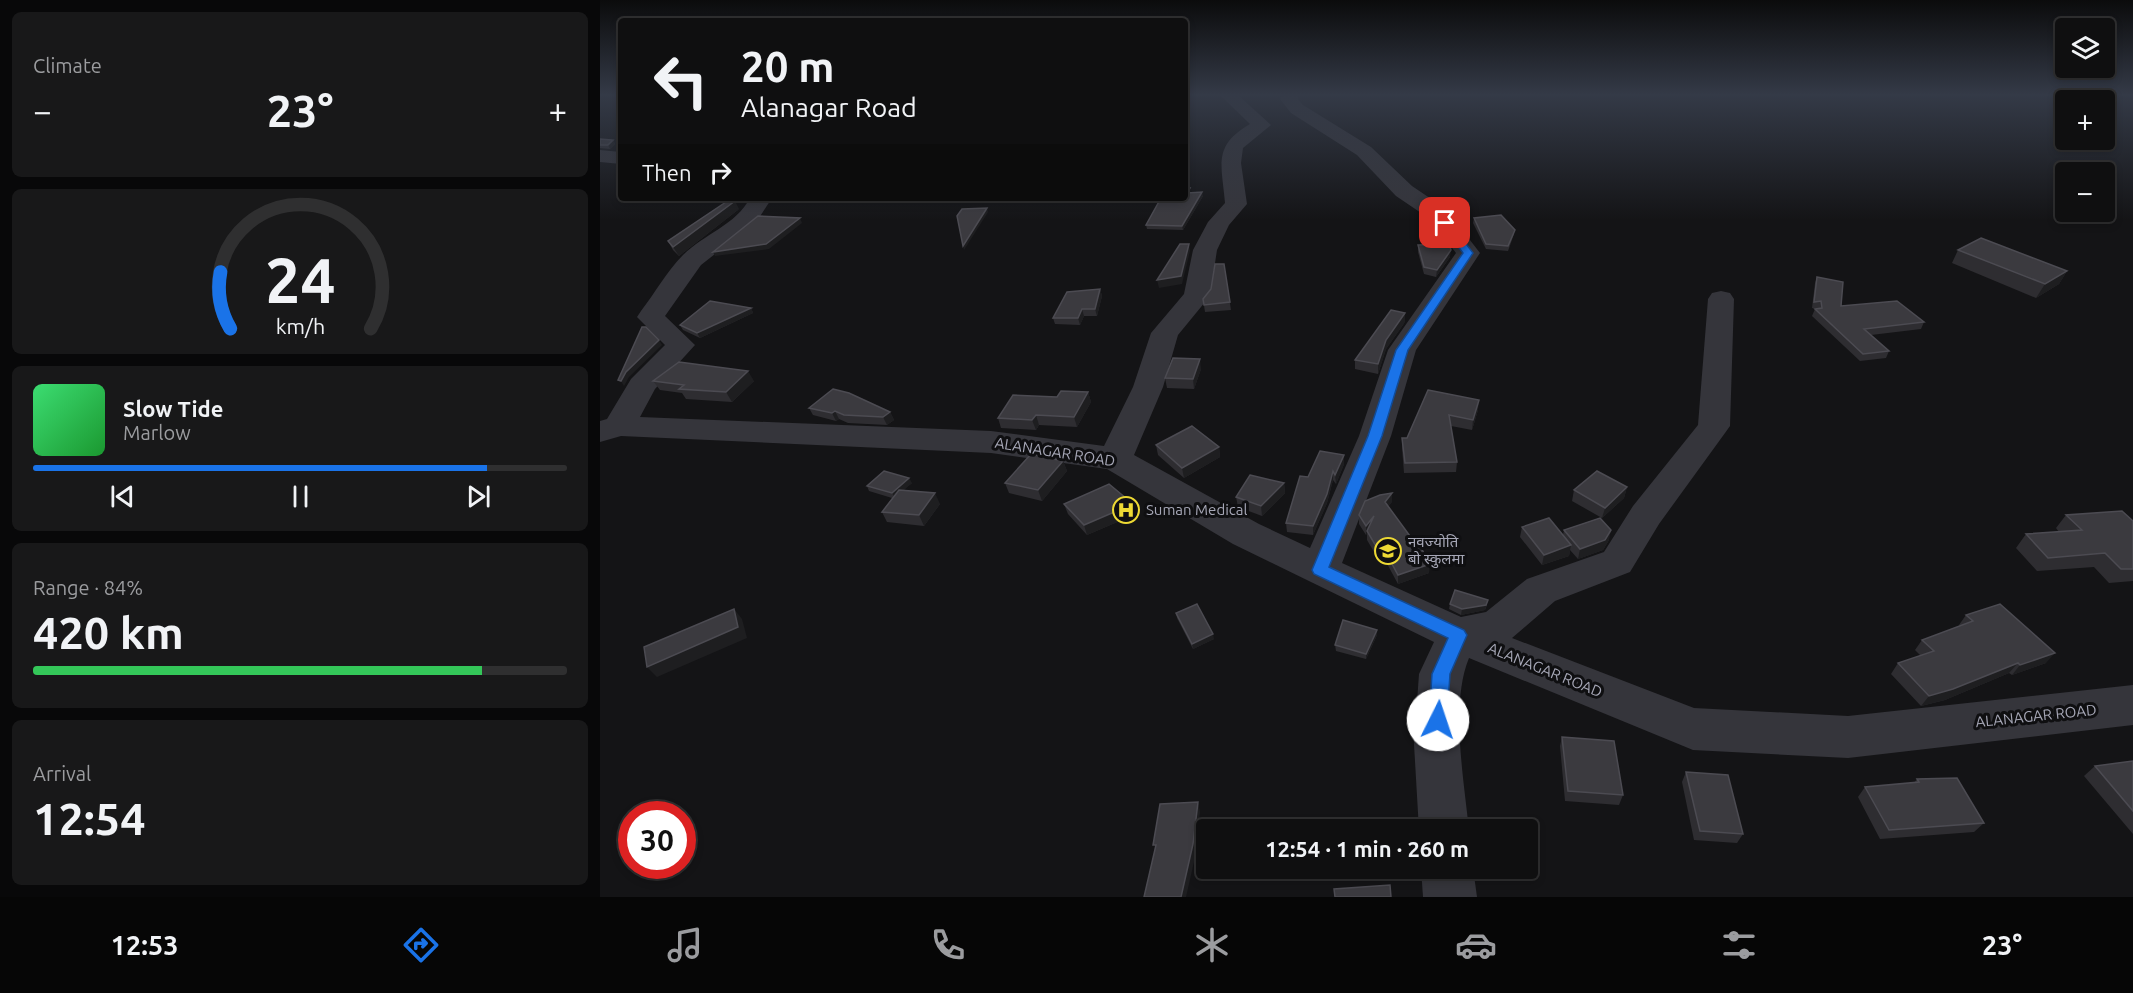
<!DOCTYPE html>
<html lang="en">
<head>
<meta charset="utf-8">
<style>
  :root { --surface:#0f0f10; --page:#181819; --text:#f1f3f6; --muted:#9b9c9f; --line:#2f2f30; --accent:#1a73e8 }
  body { margin:0; font-family:Ubuntu,"Noto Sans Devanagari",sans-serif; background:var(--page); color:var(--text); height:100vh; display:flex; flex-direction:column; font-size:22px; white-space:nowrap }
  * { box-sizing:border-box; margin:0 }
  p { font-size:20px; color:var(--muted) }
  .icon { flex:none; width:33px; height:33px; fill:none; stroke:currentColor; stroke-width:2; stroke-linecap:round; stroke-linejoin:round }
  .map { position:relative; flex:1; overflow:hidden }
  .side { display:flex; flex-direction:column; gap:12px; padding:12px; background:#080809; width:600px }
  .side>* { flex:none }
  .top-card { position:absolute; left:18px; top:18px; width:570px; height:183px; border-radius:6px; box-shadow:0 3px 9px #0003,0 0 0 2px var(--line); background:#0f0f10; color:var(--text); overflow:hidden }
  .fabs { position:absolute; left:1455px; top:18px; display:grid; gap:12px }
  .fabs a { display:grid; place-items:center; width:60px; height:60px; border-radius:6px; background:var(--surface); box-shadow:0 3px 9px #0003,0 0 0 2px var(--line); font-size:30px }
  .speed { position:absolute; left:18px; top:801px; display:flex; gap:12px; font-size:30px; font-weight:700; text-align:center }
  .speed>* { display:grid; place-content:center; width:78px; height:78px; border-radius:50%; background:var(--surface); box-shadow:0 3px 9px #0003,0 0 0 2px var(--line); line-height:1 }
  .speed .limit { border:9px solid #d22; background:#fff; color:#111 }
  .pin { position:absolute; display:grid; place-items:center; width:51px; height:51px; color:#fff; margin:-26px; border-radius:12px; box-shadow:0 3px 9px #0006 }
  .me { position:absolute; width:66px; margin:-33px; rotate:4deg; stroke-linejoin:round; filter:drop-shadow(0 0 4px #0008) }
  .turn { display:flex; align-items:center; gap:21px; height:126px; padding:0 24px; font-size:27px }
  .turn .icon { width:78px; height:78px; stroke-width:2.5 }
  .turn b { display:block; font-size:42px; line-height:51px }
  .then { display:flex; align-items:center; height:57px; padding:0 24px; background:#0003; gap:12px; font-size:22px }
  .big { font-size:45px; font-weight:600; line-height:1.1 }
  .side .widget { flex:1; display:flex; flex-direction:column; justify-content:center; gap:9px; min-width:0; padding:0 21px; border-radius:9px; background:var(--page) }
  .side .dial { align-items:center; gap:0 }
  .dial svg { height:156px; overflow:visible; fill:none; stroke:var(--line); stroke-width:7; stroke-linecap:round; text-anchor:middle }
  .dial text { fill:var(--text); stroke:none }
  .song { display:flex; align-items:center; gap:18px }
  .cover { width:72px; height:72px; border-radius:9px; background:linear-gradient(135deg,hsl(140 70% 55%),hsl(130 70% 35%)) }
  .played { height:6px; border-radius:3px; background:linear-gradient(90deg,var(--accent) 85%,var(--line) 85%) }
  .keys { display:flex; justify-content:space-around; direction:ltr }
  .heat { display:flex; justify-content:space-between; align-items:center; font-size:33px; direction:ltr }
  .charge { height:9px; border-radius:4px; background:linear-gradient(90deg,#34c759 84%,var(--line) 0) }
  .trip { position:absolute; left:596px; top:819px; width:342px; height:60px; border-radius:6px; background:var(--surface); box-shadow:0 3px 9px #0003,0 0 0 2px var(--line); font-weight:600; line-height:60px; text-align:center }
  .dock { display:flex; height:96px; justify-content:space-around; align-items:center; background:#060606; color:var(--muted) }
  .dock .icon { width:42px; height:42px }
  .dock .on { color:var(--accent) }
  .dock b { font-size:27px; color:var(--text) }
  main { display:flex; flex:1; min-height:0 }
  .map>svg:first-child { display:block }
  .lines { fill:none; stroke-linecap:round; stroke-linejoin:round }
  .minor { fill:#35353b; fill-rule:evenodd }
  .wall { fill:#2e2d31 }
  .shaded-wall { fill:#1e1e20 }
  .building { fill:#3b3a3f; stroke:#4c4b52; stroke-width:1.5 }
  .route { fill:#1a73e8; stroke:#114b97; stroke-width:1.5 }
  .labels { text-anchor:middle; stroke-width:6; stroke-linejoin:round; paint-order:stroke }
  .street-label { font-size:15px; fill:#a6a7b6; stroke:#0f0f11 }
  .poi-label { font-size:15px; fill:#a6a7b6; stroke:#0f0f11; text-anchor:start }
</style>
</head>
<body>
<main>
<section class="side">
<div class="widget"><p>Climate</p>
<div class="heat"><a>−</a><b class="big">23°</b><a>+</a></div>
</div>
<div class="widget dial"><svg viewBox="0 0 100 80">
<path d="M14 69A42 42 0 1 1 86 69"/>
<path d="M14 69A42 42 0 0 1 9 40" stroke="#1a73e8"/>
<text x="50" y="56" font-size="32" font-weight="700">24</text>
<text x="50" y="72" font-size="11">km/h</text>
</svg></div>
<div class="widget">
<div class="song"><i class="cover"></i><div><b>Slow Tide</b><p>Marlow</p></div></div>
<div class="played"></div>
<div class="keys"><svg class="icon" aria-label="previous" viewBox="0 0 24 24"><path d="M18 5L8 12l10 7zM5 5v14"/></svg><svg class="icon" aria-label="pause" viewBox="0 0 24 24"><path d="M8 5v14M16 5v14"/></svg><svg class="icon" aria-label="next" viewBox="0 0 24 24"><path d="M6 5l10 7-10 7zM19 5v14"/></svg></div>
</div>
<div class="widget"><p>Range · 84%</p><b class="big">420 km</b><div class="charge"></div></div>
<div class="widget"><p>Arrival</p><b class="big">12:54</b></div>
</section>
<div class="map">
<svg width="1533" height="897" viewBox="0 0 1533 897">
  <rect width="100%" height="100%" fill="#141416"/>
  <g class="lines">
    <g class="minor">
      <path d="M619 94H637L671 125 643 148 641 163 647 204 629 225 617 250 610 296 578 335 563 387 534 455 659 524 710 548 759 436 788 350 856 253 830 219 796 196 757 155 691 113 680 99 682 94H699L698 99 703 105 771 147 812 186 846 209 880 253 816 350 791 436 742 563 861 617 886 612 927 579 1004 552 1033 506 1098 425 1108 299 1112 293 1121 291 1130 293 1134 299 1130 426 1125 433 1059 524 1030 572 955 601 912 638 1094 708 1248 716 1533 685V725L1248 758 1093 750 869 658C850 704 864 780 869 830H819L814 744 819 674 834 642 633 544 507 469 391 453 21 436 0 442V421L7 419 31 379 65 345 37 317 41 311C55 293 67 271 83 255 104 234 136 225 150 198H172L157 221 101 265 65 316 95 345 55 389 40 417 391 431 504 446 533 387 551 333 584 294 593 250 608 222 625 203C622 165 612 146 650 124Z"/>
      <path d="M0 150 21 152V164L0 162Z"/>
      <path d="M821 868H873L877 897H823Z"/>
    </g>
  </g>
  <g class="wall">
    <path d="M0 139 13 140 15 144 10 149 0 148Z"/>
    <path d="M590 192V193L603 196 583 230 547 229 546 225Z"/>
    <path d="M139 209 79 256 73 250 68 241Z"/>
    <path d="M874 218 914 234 908 251 886 249 873 223Z"/>
    <path d="M818 245 850 257 836 277 824 274 818 252Z"/>
    <path d="M1358 250 1467 271 1459 284 1436 298 1352 263Z"/>
    <path d="M624 264 631 310 605 312 603 299 611 289Z"/>
    <path d="M1217 277 1241 306 1324 322 1321 329 1271 335 1289 351 1286 358 1260 361 1212 316 1215 309H1218L1212 308 1215 283Z"/>
    <path d="M500 289 502 296 497 316H484L480 325 455 324 453 318Z"/>
    <path d="M151 308 153 313 100 338 83 330 80 325Z"/>
    <path d="M805 322 786 349 778 374 755 369V360Z"/>
    <path d="M601 369 594 389 567 388 565 378Z"/>
    <path d="M53 381H154L132 402 86 399 82 393 60 390Z"/>
    <path d="M828 390 878 410 872 430 851 426 857 462 856 472 804 473 802 448V438H807Z"/>
    <path d="M488 392 491 402 477 427 439 425 436 430 401 428 398 418 457 397Z"/>
    <path d="M209 408 290 412 294 420 287 425 248 423 239 419 236 421 213 415Z"/>
    <path d="M556 445 619 447 620 457 584 478 558 455Z"/>
    <path d="M463 461 467 471 442 501 409 493 405 483Z"/>
    <path d="M744 464 736 484 733 480 727 503 713 535 687 532 686 523 708 477Z"/>
    <path d="M312 483 303 490 340 504 324 526 287 522 282 512 292 498 269 491 267 486Z"/>
    <path d="M684 483 685 493 662 516 638 507 636 497Z"/>
    <path d="M1027 487 1024 498 1002 518 972 501 974 490Z"/>
    <path d="M792 502 788 506 829 573 798 584 785 560 780 562 767 540V533L766 535 759 524V515Z"/>
    <path d="M464 504 536 514 487 535 468 514Z"/>
    <path d="M1466 515 1533 521V581L1509 583 1494 567 1437 571 1416 548 1426 534 1459 532 1456 528Z"/>
    <path d="M922 527 963 535 964 530 1009 540 1003 550 978 559 970 550 969 556 942 565 920 537Z"/>
    <path d="M850 604 887 605 885 610 861 615 849 609Z"/>
    <path d="M576 613 614 639 593 649 577 618Z"/>
    <path d="M1366 615 1446 663 1412 675 1409 673 1345 700 1321 706 1291 674 1298 663 1321 656 1315 650 1322 640 1360 626 1359 625Z"/>
    <path d="M777 630V635L766 659 736 651 735 645Z"/>
    <path d="M962 737 1023 795 1019 805 965 801 960 746Z"/>
    <path d="M1533 761V834L1484 776 1495 766Z"/>
    <path d="M1086 772 1143 834 1137 843 1094 840 1082 782Z"/>
    <path d="M1317 779 1384 823 1374 832 1280 839 1258 797 1265 787 1314 783Z"/>
  </g>
  <g class="shaded-wall">
    <path d="M13 140 15 144 10 149 8 145Z"/>
    <path d="M602 192 603 196 583 230 582 226Z"/>
    <path d="M135 201 139 209 79 256 73 247Z"/>
    <path d="M387 208 388 212 364 250 363 246Z"/>
    <path d="M200 218 202 223 169 249 115 256 113 252Z"/>
    <path d="M589 244 590 251 582 284 559 288 557 280Z"/>
    <path d="M851 250 850 257 836 277 837 270Z"/>
    <path d="M1467 271 1459 284 1436 298 1445 284Z"/>
    <path d="M500 289 502 296 497 316 495 309Z"/>
    <path d="M151 308 153 313 100 338 97 333Z"/>
    <path d="M482 309 484 316 480 325 478 318Z"/>
    <path d="M805 313V322L786 349 778 374V364L786 340Z"/>
    <path d="M59 340 62 345 29 377 24 386 21 381 26 372Z"/>
    <path d="M600 359 601 369 594 389 593 379Z"/>
    <path d="M148 371 154 381 132 402 126 392Z"/>
    <path d="M488 392 491 402 477 427 474 417Z"/>
    <path d="M879 400 878 410 872 430 873 420Z"/>
    <path d="M235 411 239 419 236 421 232 413Z"/>
    <path d="M290 412 294 420 287 425 283 417Z"/>
    <path d="M436 415 439 425 436 430 432 420Z"/>
    <path d="M619 447 620 457 584 478 582 468Z"/>
    <path d="M744 455V464L736 484 735 475Z"/>
    <path d="M463 461 467 471 442 501 438 490Z"/>
    <path d="M733 471V480L727 503 713 535V526Z"/>
    <path d="M309 478 312 483 295 498 292 493Z"/>
    <path d="M684 483 685 493 662 516 661 506Z"/>
    <path d="M1027 487 1024 498 1002 518 1005 508Z"/>
    <path d="M335 493 340 504 324 526 319 515Z"/>
    <path d="M792 493V502L785 511V502Z"/>
    <path d="M533 504 536 514 487 535 484 525Z"/>
    <path d="M774 516V525L766 535V526Z"/>
    <path d="M1011 530 1009 540 1003 550 978 559 980 549Z"/>
    <path d="M971 545 969 556 942 565 944 555Z"/>
    <path d="M785 551V560L780 562V553Z"/>
    <path d="M830 564 829 573 798 584V575Z"/>
    <path d="M888 600 885 610 861 615 862 609Z"/>
    <path d="M134 609 142 619 147 638 57 677 47 667Z"/>
    <path d="M777 630V635L766 659V654Z"/>
    <path d="M613 634 614 639 593 649 592 644Z"/>
    <path d="M1455 653 1446 663 1412 675 1420 665Z"/>
    <path d="M1418 663 1409 673 1345 700 1321 706 1329 696Z"/>
    <path d="M598 802 600 812 596 853 586 897H581Z"/>
  </g>
  <g class="building">
    <path d="M0 139 13 140 8 145H0Z"/>
    <path d="M585 188H590L587 193 602 192 582 226 546 225 561 198H585Z"/>
    <path d="M129 200 135 201 73 247 68 241Z"/>
    <path d="M387 208 363 246 357 216 362 209Z"/>
    <path d="M901 215 915 230 908 246 886 244 874 218Z"/>
    <path d="M158 216 200 218 166 244 113 252Z"/>
    <path d="M1381 238 1467 271 1445 284 1358 250Z"/>
    <path d="M580 244H589L581 276 557 280Z"/>
    <path d="M849 244 851 250 837 270 824 267 818 245Z"/>
    <path d="M615 264H624L630 302 604 305 603 299 611 289Z"/>
    <path d="M1217 277 1243 282 1241 306 1297 301 1324 322 1264 329 1289 351 1263 354 1215 309 1222 308 1221 301 1214 302Z"/>
    <path d="M500 289 495 309H482L478 318H453L467 292Z"/>
    <path d="M110 301 151 308 97 333 80 325Z"/>
    <path d="M791 310 805 313 786 340 778 364 755 360Z"/>
    <path d="M42 327H46L59 340 26 372 21 381 18 380Z"/>
    <path d="M573 358 600 359 593 379 565 378Z"/>
    <path d="M79 362 148 371 126 392 79 389 84 385 53 381Z"/>
    <path d="M233 389 249 393 290 412 283 417 244 415 235 411 232 413 209 408Z"/>
    <path d="M828 390 879 400 873 420 849 415 857 462 805 463 802 438H807Z"/>
    <path d="M461 391 488 392 474 417 436 415 432 420 398 418 413 395 457 397Z"/>
    <path d="M592 426 619 447 582 468 556 445Z"/>
    <path d="M720 451 744 455 735 475 733 471 727 494 713 526 686 523 700 476 708 477Z"/>
    <path d="M431 454 463 461 438 490 405 483Z"/>
    <path d="M284 471 309 478 292 493 267 486Z"/>
    <path d="M997 471 1027 487 1005 508 974 490Z"/>
    <path d="M650 475 684 483 661 506 636 497Z"/>
    <path d="M509 484 533 504 484 525 464 504Z"/>
    <path d="M299 490 335 493 319 515 282 512Z"/>
    <path d="M792 493 785 502 818 547 820 546 830 564 798 575 785 551 780 553 767 531 774 516 766 526 759 515 765 501 780 495Z"/>
    <path d="M1522 511 1533 521V569H1521L1505 553 1448 558 1426 534 1482 530 1466 515Z"/>
    <path d="M949 518 971 545 944 555 922 527Z"/>
    <path d="M1000 518 1011 530 1005 540 980 549 964 530Z"/>
    <path d="M855 590 888 600 886 605 862 609 850 604Z"/>
    <path d="M597 604 613 634 592 644 576 613Z"/>
    <path d="M1400 604 1455 653 1420 665 1418 663 1353 689 1329 696 1298 663 1334 651 1322 640 1373 621 1366 615Z"/>
    <path d="M134 609 138 627 47 667 44 647Z"/>
    <path d="M743 620 777 630 766 654 735 645Z"/>
    <path d="M962 737 1014 741 1023 795 968 791Z"/>
    <path d="M1533 761V811L1495 766Z"/>
    <path d="M1086 772 1128 775 1143 834 1100 831Z"/>
    <path d="M1357 778 1384 823 1289 830 1265 787 1319 782 1317 779Z"/>
    <path d="M598 802 593 844 581 897H544L556 845H553L560 804Z"/>
    <path d="M790 885 791 897H735L734 889Z"/>
  </g>
  <linearGradient id="sky" x2="0" y2="1"><stop stop-color="#0b0b0c"/><stop offset="0.43" stop-color="#343a47"/><stop offset="1" stop-color="#343a47" stop-opacity="0"/></linearGradient>
  <rect width="1533" height="220" fill="url(#sky)"/>
  <path class="route" d="M842 221H849L873 253 808 350 782 436 729 567 864 630 867 635 850 674 847 720 845 726 838 729 831 726 829 720 832 674 848 638 714 574 712 570 768 436 796 350 863 253 841 223Z"/>
  <defs>
    <symbol id="hospital-ring" viewBox="-11 -11 22 22"><circle r="9.5" fill="#0f0f11" stroke="#edd934" stroke-width="1.5"/><path d="M-5-5h3v3.5h4V-5h3V5h-3V1.5h-4V5h-3Z" fill="#edd934"/></symbol>
    <symbol id="school-ring" viewBox="-11 -11 22 22"><circle r="9.5" fill="#0f0f11" stroke="#edd934" stroke-width="1.5"/><path d="M0-5L7-2L0 1L-7-2ZM-4 1L0 2.5L4 1V4Q0 6-4 4Z" fill="#edd934"/></symbol>
  </defs>
  <g fill-rule="evenodd">
    <use href="#hospital-ring" x="511" y="495" width="30" height="30"/>
    <use href="#school-ring" x="773" y="536" width="30" height="30"/>
  </g>
  <g class="labels">
    <g class="street-label">
      <text transform="translate(455 452) rotate(9)" y="5">ALANAGAR ROAD</text>
      <text transform="translate(945 670) rotate(22)" y="5">ALANAGAR ROAD</text>
      <text transform="translate(1436 716) rotate(-6)" y="5">ALANAGAR ROAD</text>
    </g>
    <g class="poi-label">
      <text x="546" y="515">Suman Medical</text>
      <text x="808" y="547">नवज्याेति<tspan x="808" dy="17">बाे स्कुलमा</tspan></text>
    </g>
  </g>
</svg>
<div class="fabs">
<a><svg class="icon" aria-label="layers" viewBox="0 0 24 24"><path d="M12 4l9 5-9 5-9-5zM3 14l9 5 9-5"/></svg></a>
<a>+</a>
<a>−</a>
</div>
<div class="speed"><div class="limit">30</div></div>
<div class="pin" style="left:845px;top:223px;background:#d93025"><svg class="icon" aria-label="arrive" viewBox="0 0 24 24"><path d="M6 21V4h12l-3 4 3 4H6"/></svg></div>
<svg class="me" style="left:838px;top:720px" viewBox="-20 -20 40 40"><circle r="19" fill="#fff"/><path d="M0-13L10 11 0 6-10 11z" fill="#1a73e8"/></svg>
<div class="trip">12:54 · 1 min · 260 m</div>
<div class="top-card">
<div class="turn"><svg class="icon" aria-label="left" viewBox="0 0 24 24"><path d="M17 20v-9H6M10 6l-5 5 5 5"/></svg><div><b>20 m</b>Alanagar Road</div></div>
<div class="then">Then<svg class="icon" aria-label="right" viewBox="0 0 24 24"><path d="M7 20v-9h11M14 6l5 5-5 5"/></svg></div>
</div>
</div>
</main>
<nav class="dock">
<b>12:53</b>
<svg class="icon on" aria-label="directions" viewBox="0 0 24 24"><path d="M12 3l9 9-9 9-9-9zM9 14v-3h6M13 9l2 2-2 2"/></svg>
<svg class="icon" aria-label="music" viewBox="0 0 24 24"><path d="M9 18V5l10-2v13"/><circle cx="6" cy="18" r="3"/><circle cx="16" cy="16" r="3"/></svg>
<svg class="icon" aria-label="phone" viewBox="0 0 24 24"><path d="M5 4h4l2 5-3 2q2 4 5 5l2-3 5 2v4C11 20 4 13 5 4z"/></svg>
<svg class="icon" aria-label="climate" viewBox="0 0 24 24"><path d="M12 3v18M4 7l16 10M4 17L20 7"/></svg>
<svg class="icon" aria-label="car" viewBox="0 0 24 24"><path d="M5 17H2v-5l4-1 3-4h7l3 4 3 1v5h-3M9 17h6M6 11h13"/><circle cx="7" cy="17" r="2"/><circle cx="17" cy="17" r="2"/></svg>
<svg class="icon" aria-label="filters" viewBox="0 0 24 24"><path d="M4 7h16M4 17h16"/><circle cx="9" cy="7" r="2"/><circle cx="15" cy="17" r="2"/></svg>
<b>23°</b>
</nav>
</body>
</html>
